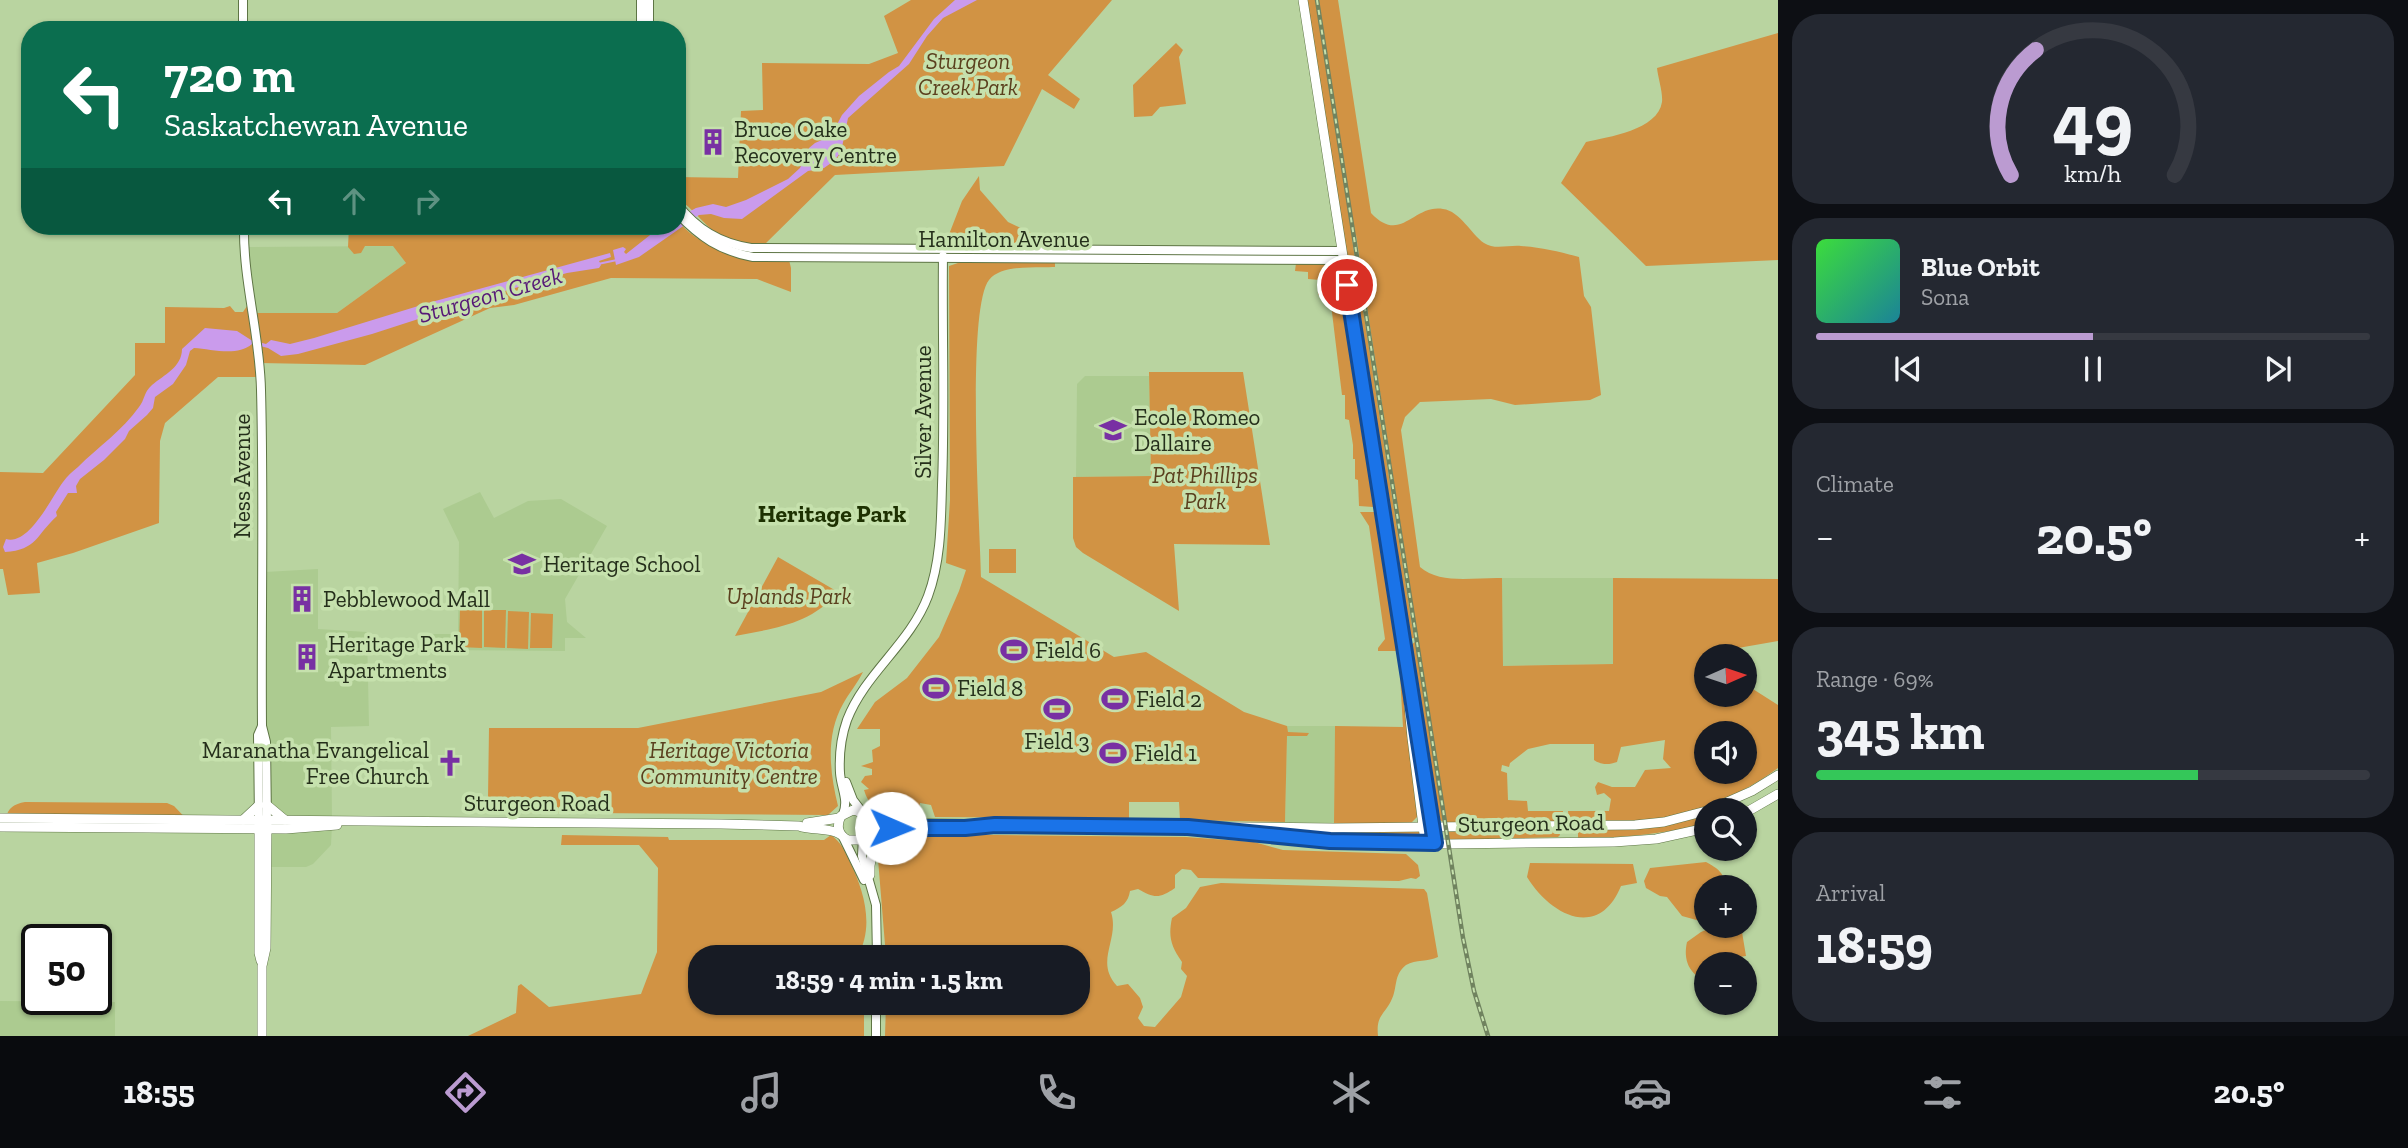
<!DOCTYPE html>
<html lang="en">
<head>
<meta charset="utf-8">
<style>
  :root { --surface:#171b24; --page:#242831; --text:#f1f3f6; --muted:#9ea1a6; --line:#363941; --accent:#bb9bd1 }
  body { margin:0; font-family:"Zilla Slab",serif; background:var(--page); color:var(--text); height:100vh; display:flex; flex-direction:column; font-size:26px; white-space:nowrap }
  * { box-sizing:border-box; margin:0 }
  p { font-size:23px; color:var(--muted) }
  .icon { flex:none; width:38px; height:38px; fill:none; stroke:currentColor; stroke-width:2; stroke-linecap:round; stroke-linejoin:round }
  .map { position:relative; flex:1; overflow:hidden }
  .details { display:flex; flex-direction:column; gap:14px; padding:14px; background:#0d0f14; width:630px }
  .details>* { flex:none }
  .banner { position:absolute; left:21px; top:21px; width:665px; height:214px; border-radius:28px; box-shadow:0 2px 5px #0004; background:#0b6e4f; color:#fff; overflow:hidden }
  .needle { width:46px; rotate:87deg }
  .fabs { position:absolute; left:1694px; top:644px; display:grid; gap:14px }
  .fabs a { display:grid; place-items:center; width:63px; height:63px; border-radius:50%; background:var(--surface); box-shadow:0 2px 5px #0004; font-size:35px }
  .speed { position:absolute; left:21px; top:924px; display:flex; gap:14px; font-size:35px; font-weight:700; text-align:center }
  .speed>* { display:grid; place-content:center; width:91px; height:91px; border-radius:50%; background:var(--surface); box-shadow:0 2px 5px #0004; line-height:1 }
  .speed .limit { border:4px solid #111; border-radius:10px; background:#fff; color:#111 }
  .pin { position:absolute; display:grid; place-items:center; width:60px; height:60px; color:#fff; margin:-30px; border:4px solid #fff; border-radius:50%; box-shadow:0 2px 7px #0007 }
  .me { position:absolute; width:77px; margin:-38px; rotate:91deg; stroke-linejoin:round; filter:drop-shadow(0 0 5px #0008) }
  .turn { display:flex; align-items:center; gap:24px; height:147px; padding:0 28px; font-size:32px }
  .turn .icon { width:91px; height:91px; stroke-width:2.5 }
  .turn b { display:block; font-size:49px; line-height:60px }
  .lanes { display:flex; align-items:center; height:66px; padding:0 28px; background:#0003; justify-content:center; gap:35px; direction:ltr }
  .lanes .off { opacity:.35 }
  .big { font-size:52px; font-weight:700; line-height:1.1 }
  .details .card { flex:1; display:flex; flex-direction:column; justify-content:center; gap:10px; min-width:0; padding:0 24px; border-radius:28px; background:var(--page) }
  .details .dial { align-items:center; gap:0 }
  .dial svg { height:182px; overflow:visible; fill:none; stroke:var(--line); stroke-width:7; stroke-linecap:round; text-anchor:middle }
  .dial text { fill:var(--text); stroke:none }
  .song { display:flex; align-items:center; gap:21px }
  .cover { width:84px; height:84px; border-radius:10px; background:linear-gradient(135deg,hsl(120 70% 55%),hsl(190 70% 35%)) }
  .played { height:7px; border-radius:4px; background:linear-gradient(90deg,var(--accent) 50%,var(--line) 50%) }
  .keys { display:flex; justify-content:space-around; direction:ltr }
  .heat { display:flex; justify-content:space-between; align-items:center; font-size:38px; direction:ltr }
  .charge { height:10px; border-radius:5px; background:linear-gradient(90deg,#34c759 69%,var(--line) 0) }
  .trip { position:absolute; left:688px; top:945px; width:402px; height:70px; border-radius:28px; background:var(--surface); box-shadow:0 2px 5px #0004; font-weight:700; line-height:70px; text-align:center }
  .dock { display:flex; height:112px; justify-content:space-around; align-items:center; background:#090b0e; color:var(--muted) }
  .dock .icon { width:49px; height:49px }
  .dock .active { color:var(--accent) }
  .dock b { font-size:32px; color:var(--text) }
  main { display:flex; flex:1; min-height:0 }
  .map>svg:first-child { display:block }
  .built { fill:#accb90 }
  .green { fill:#d19344; fill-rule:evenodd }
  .water { fill:#ca9bec }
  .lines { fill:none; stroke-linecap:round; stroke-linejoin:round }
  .stream { stroke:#ca9bec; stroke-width:2 }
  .tertiary-casing { stroke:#5e7545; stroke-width:10 }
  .secondary-casing { stroke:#5e7545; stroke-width:10 }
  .tertiary { stroke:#fff; stroke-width:8 }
  .secondary { stroke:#fff; stroke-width:9 }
  .rail-casing { stroke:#70835f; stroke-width:4.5 }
  .rail { stroke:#c6e1ad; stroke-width:2; stroke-dasharray:5; stroke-linecap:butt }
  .route-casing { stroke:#114b97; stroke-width:18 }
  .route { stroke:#1a73e8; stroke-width:12 }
  .labels { text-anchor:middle; stroke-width:7; stroke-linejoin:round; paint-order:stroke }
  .park-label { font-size:23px; font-style:italic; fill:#5b401e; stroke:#c6e1ad }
  .poi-label { font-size:23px; fill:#252f1b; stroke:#c6e1ad; text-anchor:start }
  .street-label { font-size:23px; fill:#252f1b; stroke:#c6e1ad }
  .water-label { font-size:24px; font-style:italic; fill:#561877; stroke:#c6e1ad }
  .neighbourhood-label { font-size:24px; font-weight:bold; fill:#1d3101; stroke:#c6e1ad }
</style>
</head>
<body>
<main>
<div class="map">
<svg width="1778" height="1036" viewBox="0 0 1778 1036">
  <rect width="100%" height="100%" fill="#b9d4a0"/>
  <g class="built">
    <path d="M394 246 406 263 337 313H253L244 247Z"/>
    <path d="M1085 376H1149L1151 476 1076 477 1077 384Z"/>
    <path d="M480 492 494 518 528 501 561 499 607 526 565 599 567 622 586 638H565V651L427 650V634H458L459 542 443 509Z"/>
    <path d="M318 569V629L367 632 369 726 331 727 332 820 286 821 267 805 265 572Z"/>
    <path d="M1502 578H1613V664L1503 666Z"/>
    <path d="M1287 726H1335L1334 823 1285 822Z"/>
    <path d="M332 826 331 845 313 864 306 867H267V829Z"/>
    <path d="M0 1001 115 1002V1036H0Z"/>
  </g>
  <g class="green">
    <path d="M911 0H1112L1048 75 1080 99 1074 109 1042 89 1004 166 835 175 764 245C712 245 712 225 677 197V177L738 178 741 111 763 110 762 63 869 64 898 53 884 16Z"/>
    <path d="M1303 0H1338L1371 213C1401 245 1413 204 1443 209 1460 211 1471 234 1484 243 1494 250 1508 245 1521 246 1540 247 1561 252 1579 257L1584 296 1591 307 1601 395 1590 400 1515 405 1491 399 1420 402 1405 417 1401 430 1420 567C1440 585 1476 577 1502 578L1503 666 1613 664V578L1778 579V641L1738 648V656H1706V695H1745V684L1778 705V768C1743 794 1698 814 1655 819 1626 822 1597 821 1569 822L1568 811H1609L1611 799 1604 793 1597 795 1595 787 1598 782 1612 787H1635L1645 770 1671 768 1663 759 1665 740 1621 747 1617 762C1609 765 1601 765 1594 760V744H1550L1528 749 1510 763 1509 767 1502 765 1501 771 1507 773 1508 800 1527 801 1528 811H1563V823L1446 822 1356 235 1352 239 1414 638 1409 639 1406 636ZM1706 733H1745V772H1706Z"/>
    <path d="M1778 33V260L1646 266 1561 183 1586 142C1608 137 1658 130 1662 102 1663 92 1658 78 1657 68Z"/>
    <path d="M1176 43 1183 50 1179 57 1186 104 1160 107 1152 116 1134 117 1133 85Z"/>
    <path d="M979 176 980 190 1008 222 1050 242 952 245 948 237 962 201Z"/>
    <path d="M677 220C708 256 744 255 789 260L791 268V292L757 279 611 278 514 305 490 308 365 365 260 363 261 377H218L165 423 160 441 159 523 73 553 37 563 40 593 8 595 3 569H0V472L43 473 135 375V343H165V307L224 308 230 306 235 312H243L247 306 253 313H337L406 263 393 246H365L361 253 354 254 348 247 349 226H677Z"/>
    <path d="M964 261 1055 263V267C1036 268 1001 264 989 280 966 309 980 529 981 577L1114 657 1146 652 1244 712 1287 726 1288 732 1309 733 1307 736H1287L1285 822 1180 820 1179 802H1129V818L935 817 931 805 920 803 918 815C891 816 873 818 864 790L869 789 861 782 865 776 872 775V769L861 766 873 762 872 750 880 746V729H857L875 702 907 678 939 637 959 591 966 570 946 563 950 500 949 266Z"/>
    <path d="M1296 263H1334L1341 267 1378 504 1373 507 1359 506 1358 480 1355 479V459H1353V445L1349 420 1345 419V395H1342L1330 296 1318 295 1320 280 1308 279V272L1295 271Z"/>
    <path d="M1149 372H1243L1270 545 1174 544 1179 611 1083 553 1076 547 1073 538V477L1151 476Z"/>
    <path d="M1360 512H1375L1379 515 1400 649 1396 651H1378V648L1385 639 1369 526Z"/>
    <rect x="989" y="549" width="27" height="24"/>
    <path d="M778 557 838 592C810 625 775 628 735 636Z"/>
    <path d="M460 609 482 610V648L459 647Z"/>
    <path d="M484 610H506L505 648 484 647Z"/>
    <path d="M508 611 529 612 528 649 507 648Z"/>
    <path d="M531 613 553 614 552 648H530Z"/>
    <path d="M1415 642 1444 822 1437 819 1432 807 1408 647Z"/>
    <path d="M1399 658 1402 660 1419 815 1410 824 1334 823 1335 726 1403 727Z"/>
    <path d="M863 672C857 684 849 693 843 704 825 736 830 773 838 806L828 815 492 812 488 798 489 728H638L821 692Z"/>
    <path d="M25 802 167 803 174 806 195 828 0 827V818H6C8 808 14 804 25 802Z"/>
    <path d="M1706 815V824C1661 834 1625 838 1578 838V831L1670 825Z"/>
    <path d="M1415 831 1419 832 1420 836 1355 839 1300 833Z"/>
    <path d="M1448 831H1559L1560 835 1558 837 1449 840Z"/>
    <path d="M907 834 1186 837 1254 842 1283 850 1406 854 1418 865 1420 876 1416 879 1411 878 1399 881 1198 878 1191 870 1182 869 1175 875V888C1159 899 1154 898 1138 889L1130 891C1128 903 1122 907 1111 912 1120 940 1094 961 1117 986L1128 984 1140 998 1143 1007 1138 1018 1144 1026 1155 1027 1181 997 1187 976 1181 969 1182 962C1171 946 1168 937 1172 918L1186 908 1200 887 1221 883 1424 889 1427 893 1438 957C1428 962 1416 959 1406 965 1393 975 1398 988 1391 1001 1383 1016 1376 1016 1378 1036H885L886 1003H1078V957H886L878 859C881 843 892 838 907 834Z"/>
    <path d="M562 835 668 837 669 840H824L831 835C841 842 845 851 850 862 864 891 875 927 857 957H700V1003H864V1036H468L516 1013 518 986 521 984 549 1007 641 994 657 952 658 868 639 845H561Z"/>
    <path d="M1706 862C1719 869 1724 873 1726 887H1706V918L1700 921 1682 916 1667 897 1660 896 1646 888 1644 881 1650 868Z"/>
    <path d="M1530 863 1633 864 1637 883 1621 886C1599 940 1551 916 1527 877Z"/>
    <path d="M1715 926H1741L1746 956 1719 960 1715 964H1706V981C1689 974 1683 960 1687 942L1701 932Z"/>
  </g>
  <g class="water">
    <path d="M955 0H977L943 18 927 36 909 64 848 118 841 152 834 161 824 168 808 171 742 219 724 218 711 214 699 215 639 257 616 265 613 250 623 247 626 249 624 252 626 254 659 228 663 226H677V218L696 208 713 204 726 207 746 200 788 179 800 168 809 148 815 143 831 136 842 115 859 96 889 72 899 66 934 19Z"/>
    <path d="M610 253 611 257 599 261 601 265 599 268 567 273 508 290 372 334 298 354 281 356 268 348 252 344C237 357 212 349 194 348L190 351 186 365 173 384 155 397 153 408 147 415 129 431 125 439 104 460 80 479 76 486 77 493H68L56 512 57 516C36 535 37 550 5 552L3 547 6 539C29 546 51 498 63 482 67 476 73 471 78 467 98 447 123 430 139 407 145 400 143 393 152 385 164 375 182 367 182 349L205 328 237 331 251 340 266 344 271 340 290 344 314 338 428 303Z"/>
  </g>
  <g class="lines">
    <path class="stream" d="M598 264 617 260"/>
    <defs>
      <g id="tertiary">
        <path d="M243 0V30"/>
        <path d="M641 30V0"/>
        <path d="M649 30V0"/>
        <path d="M677 204C697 229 719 243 751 248L1342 251"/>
        <path d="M677 213C700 237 720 251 753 257L1343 260"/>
        <path d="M244 226C243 281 260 335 261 390 264 502 261 614 262 726L258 735 259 821"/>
        <path d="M262 726 266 742 267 821"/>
        <path d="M846 782 853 800 863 813"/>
        <path d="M843 814C849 800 841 788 840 773 839 755 841 737 847 720 865 673 910 644 928 596 941 561 941 522 942 485 945 409 942 332 943 256"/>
        <path d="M843 837 864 880"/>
        <path d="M863 837 862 856 876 905 877 957"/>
        <path d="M876 1036V1003"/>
      </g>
      <g id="secondary">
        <path d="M1303 0 1403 641 1412 738 1425 842"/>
        <path d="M1415 705 1435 843"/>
        <path d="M267 805 285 820"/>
        <path d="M1709 810 1752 791 1778 775"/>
        <path d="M1745 813 1778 794"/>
        <path d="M0 818 721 824 799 826C813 831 827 827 840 834"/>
        <path d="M866 818 868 830 858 840H848C838 835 836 826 841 816L853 810C865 812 870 822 885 823L1334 828 1635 825 1664 822 1706 811"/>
        <path d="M243 820 259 805"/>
        <path d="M807 823 839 818"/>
        <path d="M259 824V953L261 961"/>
        <path d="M0 827 286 829 337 825"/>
        <path d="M1232 831 1330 841 1448 844 1614 842 1656 839 1706 828"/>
        <path d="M865 835 894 828"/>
        <path d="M870 875C868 846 884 834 910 829"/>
        <path d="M262 1036V966L266 948 267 825"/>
      </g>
    </defs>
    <use href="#tertiary" class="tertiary-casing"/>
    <use href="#secondary" class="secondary-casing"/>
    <use href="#tertiary" class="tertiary"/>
    <use href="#secondary" class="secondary"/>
    <defs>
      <path id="rail" d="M1317 0 1463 938 1474 991 1488 1036"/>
    </defs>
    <use href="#rail" class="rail-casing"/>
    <use href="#rail" class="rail"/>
  </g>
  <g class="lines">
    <defs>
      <path id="route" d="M891 828H965L995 825 1188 827 1330 841 1435 843 1347 285"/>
    </defs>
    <use href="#route" class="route-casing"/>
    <use href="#route" class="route"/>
  </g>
  <defs>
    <symbol id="building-bare" viewBox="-9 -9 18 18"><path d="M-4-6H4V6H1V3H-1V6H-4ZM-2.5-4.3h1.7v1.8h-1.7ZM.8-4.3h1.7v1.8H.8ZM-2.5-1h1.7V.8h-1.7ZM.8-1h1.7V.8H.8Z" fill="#7830a3" stroke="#c6e1ad" stroke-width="2.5" paint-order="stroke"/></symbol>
    <symbol id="school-bare" viewBox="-9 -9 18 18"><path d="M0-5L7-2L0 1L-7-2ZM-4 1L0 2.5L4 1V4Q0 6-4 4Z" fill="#7830a3" stroke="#c6e1ad" stroke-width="2.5" paint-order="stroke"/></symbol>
    <symbol id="stadium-bare" viewBox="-9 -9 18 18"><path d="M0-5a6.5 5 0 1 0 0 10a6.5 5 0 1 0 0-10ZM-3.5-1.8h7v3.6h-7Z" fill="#7830a3" stroke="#c6e1ad" stroke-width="2.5" paint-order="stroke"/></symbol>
    <symbol id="church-bare" viewBox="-9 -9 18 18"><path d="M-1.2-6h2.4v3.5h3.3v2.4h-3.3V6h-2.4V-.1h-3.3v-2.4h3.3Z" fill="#7830a3" stroke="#c6e1ad" stroke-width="2.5" paint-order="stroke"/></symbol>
  </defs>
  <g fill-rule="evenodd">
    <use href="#building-bare" x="694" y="123" width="38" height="38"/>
    <use href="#school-bare" x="1094" y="411" width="38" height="38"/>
    <use href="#school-bare" x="503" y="545" width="38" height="38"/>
    <use href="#building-bare" x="283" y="580" width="38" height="38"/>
    <use href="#stadium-bare" x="995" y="631" width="38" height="38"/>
    <use href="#building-bare" x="288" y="638" width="38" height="38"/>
    <use href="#stadium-bare" x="917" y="669" width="38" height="38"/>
    <use href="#stadium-bare" x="1096" y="680" width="38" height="38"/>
    <use href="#stadium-bare" x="1038" y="690" width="38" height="38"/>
    <use href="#stadium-bare" x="1094" y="734" width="38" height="38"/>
    <use href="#church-bare" x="431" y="744" width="38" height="38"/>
  </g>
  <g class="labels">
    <g class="park-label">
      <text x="968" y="69">Sturgeon<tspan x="968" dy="26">Creek Park</tspan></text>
      <text x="1205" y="483">Pat Phillips<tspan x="1205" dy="26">Park</tspan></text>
      <text x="789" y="604">Uplands Park</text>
      <text x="729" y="758">Heritage Victoria<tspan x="729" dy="26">Community Centre</tspan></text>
    </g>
    <g class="poi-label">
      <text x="734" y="137">Bruce Oake<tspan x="734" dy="26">Recovery Centre</tspan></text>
      <text x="1134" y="425">Ecole Romeo<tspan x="1134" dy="26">Dallaire</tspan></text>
      <text x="543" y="572">Heritage School</text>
      <text x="323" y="607">Pebblewood Mall</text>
      <text x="328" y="652">Heritage Park<tspan x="328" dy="26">Apartments</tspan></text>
      <text x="1035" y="658">Field 6</text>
      <text x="957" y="696">Field 8</text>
      <text x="1136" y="707">Field 2</text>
      <text x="1057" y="749" text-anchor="middle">Field 3</text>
      <text x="429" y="758" text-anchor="end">Maranatha Evangelical<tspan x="429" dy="26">Free Church</tspan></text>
      <text x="1134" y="761">Field 1</text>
    </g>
    <g class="street-label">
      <text x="1004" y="247">Hamilton Avenue</text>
      <text transform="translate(923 412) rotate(-90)" y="8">Silver Avenue</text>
      <text transform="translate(242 476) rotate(-90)" y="8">Ness Avenue</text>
      <text x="537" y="811">Sturgeon Road</text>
      <text transform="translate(1531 823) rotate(-1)" y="8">Sturgeon Road</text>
    </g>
    <g class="water-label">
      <text transform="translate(490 295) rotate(-16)" y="8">Sturgeon Creek</text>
    </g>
    <g class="neighbourhood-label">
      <text x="832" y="522">Heritage Park</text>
    </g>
  </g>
</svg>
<div class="fabs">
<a><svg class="needle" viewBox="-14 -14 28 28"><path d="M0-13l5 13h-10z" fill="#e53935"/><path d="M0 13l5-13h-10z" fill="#9ea1a6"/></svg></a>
<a><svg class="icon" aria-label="sound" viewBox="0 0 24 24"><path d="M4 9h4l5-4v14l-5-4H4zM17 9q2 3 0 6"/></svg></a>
<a><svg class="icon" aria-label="search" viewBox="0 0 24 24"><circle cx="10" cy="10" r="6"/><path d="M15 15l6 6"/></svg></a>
<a>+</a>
<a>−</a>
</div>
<div class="speed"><div class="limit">50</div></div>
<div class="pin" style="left:1347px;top:285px;background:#d93025"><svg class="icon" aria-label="arrive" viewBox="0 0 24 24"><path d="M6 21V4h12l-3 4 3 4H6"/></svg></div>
<svg class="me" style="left:891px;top:828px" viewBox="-20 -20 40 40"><circle r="19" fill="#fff"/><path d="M0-13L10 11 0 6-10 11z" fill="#1a73e8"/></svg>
<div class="trip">18:59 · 4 min · 1.5 km</div>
<div class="banner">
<div class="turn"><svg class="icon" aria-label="left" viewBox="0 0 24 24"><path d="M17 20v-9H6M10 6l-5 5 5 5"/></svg><div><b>720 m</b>Saskatchewan Avenue</div></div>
<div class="lanes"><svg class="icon" aria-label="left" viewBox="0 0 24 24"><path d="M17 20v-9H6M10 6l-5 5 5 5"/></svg><svg class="icon off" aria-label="ahead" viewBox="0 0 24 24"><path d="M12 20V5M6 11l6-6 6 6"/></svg><svg class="icon off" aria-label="right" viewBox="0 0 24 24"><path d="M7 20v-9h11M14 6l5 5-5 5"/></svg></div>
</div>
</div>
<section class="details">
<div class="card dial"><svg viewBox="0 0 100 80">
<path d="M14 69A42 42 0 1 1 86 69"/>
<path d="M14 69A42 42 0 0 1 25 14" stroke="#bb9bd1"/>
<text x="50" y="56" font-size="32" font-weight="700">49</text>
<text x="50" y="72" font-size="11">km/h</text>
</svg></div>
<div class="card">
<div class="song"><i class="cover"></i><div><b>Blue Orbit</b><p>Sona</p></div></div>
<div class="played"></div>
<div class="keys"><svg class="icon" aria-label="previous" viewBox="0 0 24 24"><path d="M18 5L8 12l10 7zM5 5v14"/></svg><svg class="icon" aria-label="pause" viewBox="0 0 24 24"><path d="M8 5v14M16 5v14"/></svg><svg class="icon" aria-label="next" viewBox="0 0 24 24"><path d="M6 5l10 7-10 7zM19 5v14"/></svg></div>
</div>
<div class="card"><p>Climate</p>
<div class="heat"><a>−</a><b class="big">20.5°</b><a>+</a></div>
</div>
<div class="card"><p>Range · 69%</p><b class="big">345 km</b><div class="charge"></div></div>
<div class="card"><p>Arrival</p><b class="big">18:59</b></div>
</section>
</main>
<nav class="dock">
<b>18:55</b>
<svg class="icon active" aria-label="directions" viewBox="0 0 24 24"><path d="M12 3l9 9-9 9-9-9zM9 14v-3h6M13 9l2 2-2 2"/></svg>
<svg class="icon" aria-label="music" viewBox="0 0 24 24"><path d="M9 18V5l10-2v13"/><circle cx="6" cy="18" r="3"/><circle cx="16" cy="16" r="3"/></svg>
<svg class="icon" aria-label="phone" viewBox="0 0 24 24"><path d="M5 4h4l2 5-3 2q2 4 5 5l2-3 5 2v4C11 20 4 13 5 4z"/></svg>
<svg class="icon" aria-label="climate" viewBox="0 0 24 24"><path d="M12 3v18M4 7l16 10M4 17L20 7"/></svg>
<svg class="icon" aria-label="car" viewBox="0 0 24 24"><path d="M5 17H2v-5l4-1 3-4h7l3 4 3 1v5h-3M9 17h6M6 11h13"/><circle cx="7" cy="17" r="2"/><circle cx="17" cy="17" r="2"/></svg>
<svg class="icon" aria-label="filters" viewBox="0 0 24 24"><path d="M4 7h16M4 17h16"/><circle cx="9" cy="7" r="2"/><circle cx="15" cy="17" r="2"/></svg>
<b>20.5°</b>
</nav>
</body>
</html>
